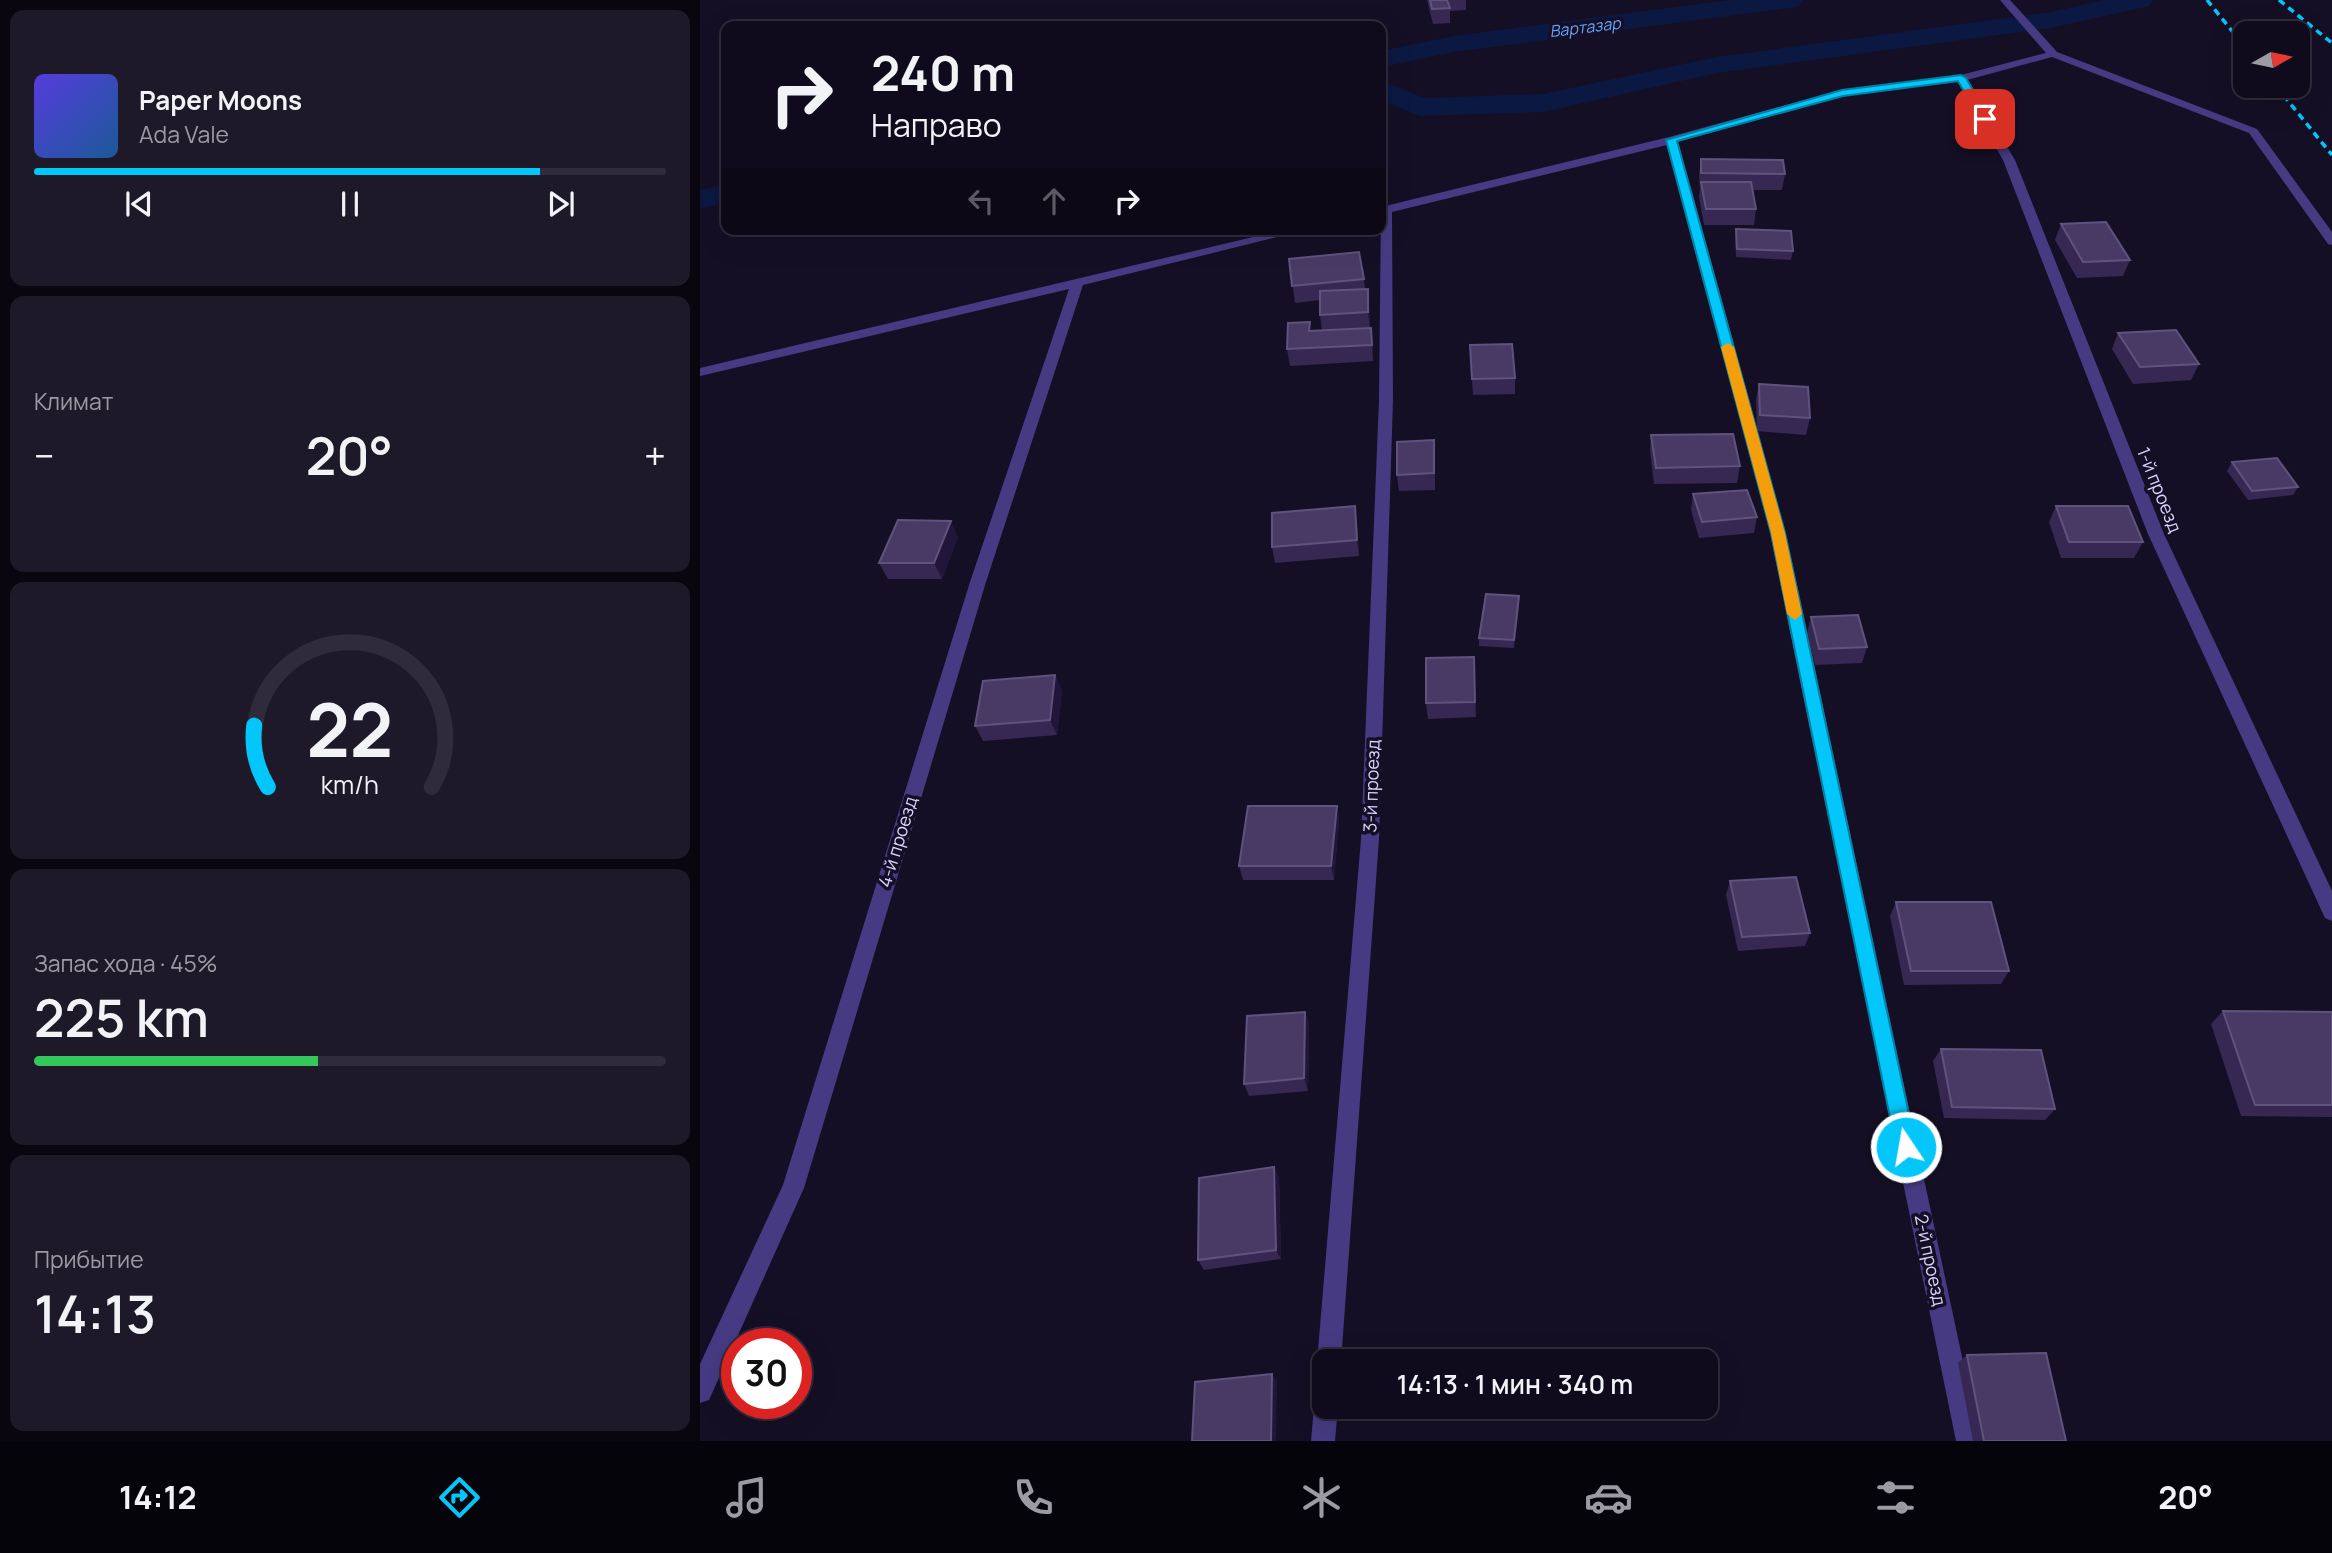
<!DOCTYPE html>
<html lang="ru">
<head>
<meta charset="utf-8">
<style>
  :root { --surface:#100b1c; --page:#1e1929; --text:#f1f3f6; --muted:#9c9ba3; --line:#302b3b; --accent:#03c6fb }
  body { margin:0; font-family:Manrope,sans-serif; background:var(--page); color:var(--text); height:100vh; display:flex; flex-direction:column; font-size:26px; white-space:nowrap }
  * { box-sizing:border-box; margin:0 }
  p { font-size:23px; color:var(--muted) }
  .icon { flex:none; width:38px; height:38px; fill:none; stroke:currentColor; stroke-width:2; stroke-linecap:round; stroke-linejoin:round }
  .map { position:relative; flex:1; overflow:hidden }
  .side { display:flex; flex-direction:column; gap:10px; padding:10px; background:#09060f; width:700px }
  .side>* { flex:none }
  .hud { position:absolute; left:21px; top:21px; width:665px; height:214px; border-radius:14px; box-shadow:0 7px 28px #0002,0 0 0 2px var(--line); background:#100b1c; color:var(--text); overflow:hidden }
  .needle { width:46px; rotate:81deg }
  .controls { position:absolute; left:1533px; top:21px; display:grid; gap:14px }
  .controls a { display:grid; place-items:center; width:77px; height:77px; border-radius:14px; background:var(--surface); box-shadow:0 7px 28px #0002,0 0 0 2px var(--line); font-size:35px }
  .speed { position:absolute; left:21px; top:1328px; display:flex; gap:14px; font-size:35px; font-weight:700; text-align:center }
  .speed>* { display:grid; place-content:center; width:91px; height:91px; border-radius:50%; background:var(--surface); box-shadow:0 7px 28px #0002,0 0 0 2px var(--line); line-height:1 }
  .speed .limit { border:10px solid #d22; background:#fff; color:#111 }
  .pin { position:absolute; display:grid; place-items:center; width:60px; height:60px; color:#fff; margin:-30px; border-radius:14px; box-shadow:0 4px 10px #0006 }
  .me { position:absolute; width:77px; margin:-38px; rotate:348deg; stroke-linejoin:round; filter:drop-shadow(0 0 5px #0008) }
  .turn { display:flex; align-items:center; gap:24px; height:147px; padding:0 35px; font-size:32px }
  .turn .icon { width:91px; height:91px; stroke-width:2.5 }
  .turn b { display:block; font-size:49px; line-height:60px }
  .lanes { display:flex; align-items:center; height:66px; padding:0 35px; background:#0003; justify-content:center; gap:35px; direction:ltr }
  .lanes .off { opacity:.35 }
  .big { font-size:52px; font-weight:600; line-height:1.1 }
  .side .widget { flex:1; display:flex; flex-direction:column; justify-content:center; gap:10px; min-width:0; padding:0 24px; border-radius:14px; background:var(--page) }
  .side .dial { align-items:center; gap:0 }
  .dial svg { height:182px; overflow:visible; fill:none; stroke:var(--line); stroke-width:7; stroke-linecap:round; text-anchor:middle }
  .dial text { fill:var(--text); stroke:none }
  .song { display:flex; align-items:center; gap:21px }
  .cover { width:84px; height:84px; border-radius:10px; background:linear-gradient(135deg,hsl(250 70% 55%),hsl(210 70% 35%)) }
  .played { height:7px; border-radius:4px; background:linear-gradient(90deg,var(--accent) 80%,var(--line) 80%) }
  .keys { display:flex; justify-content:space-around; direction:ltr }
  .heat { display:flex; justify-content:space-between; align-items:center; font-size:38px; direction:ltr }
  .charge { height:10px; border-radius:5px; background:linear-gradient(90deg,#34c759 45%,var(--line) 0) }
  .trip { position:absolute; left:612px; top:1349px; width:406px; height:70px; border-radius:14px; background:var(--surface); box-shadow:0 7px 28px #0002,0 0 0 2px var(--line); font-weight:600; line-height:70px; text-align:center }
  .tab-bar { display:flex; height:112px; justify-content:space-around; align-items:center; background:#06040b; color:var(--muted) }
  .tab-bar .icon { width:49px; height:49px }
  .tab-bar .current { color:var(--accent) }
  .tab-bar b { font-size:32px; color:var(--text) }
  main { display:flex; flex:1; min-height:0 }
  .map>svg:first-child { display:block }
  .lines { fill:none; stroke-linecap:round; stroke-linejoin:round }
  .canal { fill:#0b1842; fill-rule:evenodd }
  .minor { fill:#463b83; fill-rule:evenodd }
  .rail { stroke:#03c6fb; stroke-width:3.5; stroke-dasharray:7 5; stroke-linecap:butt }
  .wall { fill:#362853 }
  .shaded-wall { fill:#211639 }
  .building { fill:#483a65; stroke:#5f527d; stroke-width:2 }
  .route { fill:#03c6fb; stroke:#0281a3; stroke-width:2 }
  .slow { fill:#f59e0b }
  .labels { text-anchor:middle; stroke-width:7; stroke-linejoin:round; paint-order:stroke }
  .far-water-label { font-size:16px; font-style:italic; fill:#63a4fd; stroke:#150f25 }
  .street-label { font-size:18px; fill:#ddd3fe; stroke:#150f25 }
</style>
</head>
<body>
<main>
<section class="side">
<div class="widget">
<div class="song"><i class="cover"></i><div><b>Paper Moons</b><p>Ada Vale</p></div></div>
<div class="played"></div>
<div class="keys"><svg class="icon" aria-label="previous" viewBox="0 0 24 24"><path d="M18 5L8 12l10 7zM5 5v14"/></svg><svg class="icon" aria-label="pause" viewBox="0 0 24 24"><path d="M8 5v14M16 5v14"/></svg><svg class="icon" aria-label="next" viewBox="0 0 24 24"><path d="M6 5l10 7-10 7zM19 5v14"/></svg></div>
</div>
<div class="widget"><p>Климат</p>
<div class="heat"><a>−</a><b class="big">20°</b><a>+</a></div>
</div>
<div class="widget dial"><svg viewBox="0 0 100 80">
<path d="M14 69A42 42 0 1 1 86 69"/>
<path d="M14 69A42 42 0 0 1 8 42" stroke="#03c6fb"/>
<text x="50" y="56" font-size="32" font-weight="700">22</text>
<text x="50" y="72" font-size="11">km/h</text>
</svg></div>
<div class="widget"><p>Запас хода · 45%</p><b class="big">225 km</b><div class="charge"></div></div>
<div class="widget"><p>Прибытие</p><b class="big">14:13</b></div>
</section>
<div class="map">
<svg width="1632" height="1441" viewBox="0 0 1632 1441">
  <rect width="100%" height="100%" fill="#150f25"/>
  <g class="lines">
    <g class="canal">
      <path d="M1030 0H1103L1099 6 1090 8 754 52 681 67V51L754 36Z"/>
      <path d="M1405 0H1453L1449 6 1351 28 1017 73 843 112 720 116 681 100V80L724 98 843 94 1017 57 1351 12Z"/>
      <path d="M26 185V203L0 208V190Z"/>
    </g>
    <g class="minor">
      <path d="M1300 0H1310L1357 52 1557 129 1632 232V245L1628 244 1549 133 1352 57 1267 80 1315 160 1464 534 1632 891V921L1625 918 1448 534 1303 160 1258 82 1143 96 978 142 1086 533 1280 1441H1256L1070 533 967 145 692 212 693 400 679 839 641 1362H625V1372L620 1371 617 1362 661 839 679 400 681 207 969 137 1142 90 1261 75 1346 53Z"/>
      <path d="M587 229H610L383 285 286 582 104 1188 9 1400 0 1403V1364L83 1185 270 582 369 289 0 376V368Z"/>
      <path d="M625 1395V1407H638L635 1441H611L614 1407 617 1398Z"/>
    </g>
    <g class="rail">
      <path d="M1507 0 1545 47"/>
      <path d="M1579 0 1632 43"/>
      <path d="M1576 86 1632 155"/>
    </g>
  </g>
  <g class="wall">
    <path d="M727 0H766V10L750 11V23L733 24Z"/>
    <path d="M1001 159 1085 174 1082 190H1052L1056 209 1054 225H1004L999 197 1000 189 999 175Z"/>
    <path d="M1361 224 1430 260 1423 276 1377 278 1355 240Z"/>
    <path d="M1036 229 1093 251 1091 260 1036 257 1035 237Z"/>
    <path d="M589 259 664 279 665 289 669 305 670 328 673 344V361L590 366 587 349 611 331 622 330 620 315V300L595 303Z"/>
    <path d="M1418 333 1499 364 1491 380 1433 384 1412 349Z"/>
    <path d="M770 345 815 378V394L773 395Z"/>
    <path d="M1059 384 1110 418 1106 435 1057 431 1056 400Z"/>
    <path d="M951 435 1040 466 1037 483 954 484 950 451Z"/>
    <path d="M735 457V490L699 491 697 475Z"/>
    <path d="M1532 462 1598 487 1593 495 1548 500 1527 471Z"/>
    <path d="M993 494 1057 517 1054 533 999 538 991 510Z"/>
    <path d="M1356 506 1443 542 1434 558H1361L1349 522Z"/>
    <path d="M657 522 659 556 575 563 572 547Z"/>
    <path d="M258 537 242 579H188L179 563Z"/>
    <path d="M819 604 814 648 779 646V638Z"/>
    <path d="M1111 617 1167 647 1162 663 1115 665 1107 633Z"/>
    <path d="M774 657 776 717 728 719 726 703Z"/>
    <path d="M355 675 362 691 357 735 283 741 275 726Z"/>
    <path d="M637 806 639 820 634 880H543L539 866Z"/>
    <path d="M1030 881 1110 933 1105 946 1038 951 1026 895Z"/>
    <path d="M1196 902 1309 971 1301 984 1204 985 1190 916Z"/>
    <path d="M1523 1011 1632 1012V1117L1541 1116 1511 1024Z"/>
    <path d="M605 1012 609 1024 608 1091 549 1096 544 1084Z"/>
    <path d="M1241 1049 1355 1109 1345 1120 1244 1118 1233 1061Z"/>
    <path d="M574 1167 579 1178 581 1259 504 1270 498 1260Z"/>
    <path d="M1267 1355 1366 1441H1273L1258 1363Z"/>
  </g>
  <g class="shaded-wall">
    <path d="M668 289 669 305 670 329 668 312Z"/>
    <path d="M671 328 673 344V361L672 345Z"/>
    <path d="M655 506 657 522 659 556 657 540Z"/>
    <path d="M251 521 258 537 242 579 234 563Z"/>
    <path d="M819 596V604L814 648V640Z"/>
    <path d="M355 675 362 691 357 735 350 720Z"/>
    <path d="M637 806 639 820 634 880 631 866Z"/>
    <path d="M605 1012 609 1024 608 1091 604 1078Z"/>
    <path d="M574 1167 579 1178 581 1259 576 1250Z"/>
    <path d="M572 1374 577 1381 576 1441H571Z"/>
  </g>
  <g class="building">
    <path d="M730 0H747L750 8 732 9Z"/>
    <path d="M1001 159 1083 160 1085 174 1001 173Z"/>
    <path d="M1001 182H1051L1056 209H1006Z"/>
    <path d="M1406 222 1430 260 1383 262 1361 224Z"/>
    <path d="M1036 229 1091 231 1093 251 1037 249Z"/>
    <path d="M659 252 664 279 592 286 589 259Z"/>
    <path d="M668 289V312L620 315V291Z"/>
    <path d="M610 322 609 331 671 328 672 345 587 349 588 323Z"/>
    <path d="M1476 330 1499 364 1440 367 1418 333Z"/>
    <path d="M812 344 815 378 772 379 770 345Z"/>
    <path d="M1059 384 1108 387 1110 418 1060 415Z"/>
    <path d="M1033 434 1040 466 956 468 951 435Z"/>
    <path d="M734 440V473L697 475V442Z"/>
    <path d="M1577 458 1598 487 1552 491 1532 462Z"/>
    <path d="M1047 490 1057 517 1002 522 993 494Z"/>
    <path d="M655 506 657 540 572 547V513Z"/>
    <path d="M1356 506H1428L1443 542H1369Z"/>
    <path d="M198 520 251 521 234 563H179Z"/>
    <path d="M786 594 819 596 814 640 779 638Z"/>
    <path d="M1158 615 1167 647 1119 649 1111 617Z"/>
    <path d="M774 657 775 702 726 703V658Z"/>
    <path d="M355 675 350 720 275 726 283 681Z"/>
    <path d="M548 806H637L631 866H539Z"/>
    <path d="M1096 877 1110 933 1042 937 1030 881Z"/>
    <path d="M1196 902H1291L1309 971H1211Z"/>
    <path d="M1523 1011 1632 1012V1105H1555Z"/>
    <path d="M605 1012 604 1078 544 1084 547 1016Z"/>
    <path d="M1241 1049 1341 1050 1355 1109 1252 1107Z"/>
    <path d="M574 1167 576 1250 498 1260 499 1178Z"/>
    <path d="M1346 1353 1366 1441H1284L1267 1355Z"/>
    <path d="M572 1374 571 1441H492L495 1382Z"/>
  </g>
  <path class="route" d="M1261 75 1266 78 1290 119 1289 121H1281L1258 81 1143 96 977 141 1085 533 1216 1147 1213 1154 1206 1157 1199 1154 1196 1147 1071 533 966 140 1142 90Z"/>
  <path class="slow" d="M1028 343 1034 347 1085 533 1102 614 1095 620 1087 614 1071 533 1021 347Z"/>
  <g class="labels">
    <g class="far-water-label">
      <text transform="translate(885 27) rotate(-7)" y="6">Вартазар</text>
    </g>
    <g class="street-label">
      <text transform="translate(1459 490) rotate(68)" y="6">1-й проезд</text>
      <text transform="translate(672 786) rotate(-88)" y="6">3-й проезд</text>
      <text transform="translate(198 842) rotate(-73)" y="6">4-й проезд</text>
      <text transform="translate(1230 1260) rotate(78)" y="6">2-й проезд</text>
    </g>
  </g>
</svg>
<div class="controls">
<a><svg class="needle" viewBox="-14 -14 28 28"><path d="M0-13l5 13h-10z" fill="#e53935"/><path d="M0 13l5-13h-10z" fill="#9c9ba3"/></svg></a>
</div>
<div class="speed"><div class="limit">30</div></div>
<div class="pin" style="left:1285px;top:119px;background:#d93025"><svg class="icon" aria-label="arrive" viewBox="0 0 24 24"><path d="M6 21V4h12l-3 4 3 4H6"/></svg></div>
<svg class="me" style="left:1206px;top:1147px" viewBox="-20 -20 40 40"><circle r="17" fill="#03c6fb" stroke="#fff" stroke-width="3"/><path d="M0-11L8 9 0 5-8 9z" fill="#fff"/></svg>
<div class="trip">14:13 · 1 мин · 340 m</div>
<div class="hud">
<div class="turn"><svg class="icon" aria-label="right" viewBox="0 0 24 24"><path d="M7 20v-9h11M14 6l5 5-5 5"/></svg><div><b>240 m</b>Направо</div></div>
<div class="lanes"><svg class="icon off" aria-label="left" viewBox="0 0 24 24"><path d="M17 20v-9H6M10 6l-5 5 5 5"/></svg><svg class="icon off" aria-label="ahead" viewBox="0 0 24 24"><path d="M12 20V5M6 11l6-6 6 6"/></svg><svg class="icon" aria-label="right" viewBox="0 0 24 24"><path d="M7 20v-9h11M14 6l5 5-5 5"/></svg></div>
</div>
</div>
</main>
<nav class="tab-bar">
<b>14:12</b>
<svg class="icon current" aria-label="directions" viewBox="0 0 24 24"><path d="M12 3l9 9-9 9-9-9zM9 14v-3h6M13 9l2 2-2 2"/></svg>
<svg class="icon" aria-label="music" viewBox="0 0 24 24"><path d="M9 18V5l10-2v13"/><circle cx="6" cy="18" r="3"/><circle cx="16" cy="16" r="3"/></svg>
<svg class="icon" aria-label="phone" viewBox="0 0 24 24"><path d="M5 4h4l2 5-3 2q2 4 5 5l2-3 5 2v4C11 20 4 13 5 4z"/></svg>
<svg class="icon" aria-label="climate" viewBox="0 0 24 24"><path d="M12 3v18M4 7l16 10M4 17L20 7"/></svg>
<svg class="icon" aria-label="car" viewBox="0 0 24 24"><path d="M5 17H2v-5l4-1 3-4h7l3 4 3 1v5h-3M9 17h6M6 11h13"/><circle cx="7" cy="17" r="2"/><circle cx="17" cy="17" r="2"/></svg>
<svg class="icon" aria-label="filters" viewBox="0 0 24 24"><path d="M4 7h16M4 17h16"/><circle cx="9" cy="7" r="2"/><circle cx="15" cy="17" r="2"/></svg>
<b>20°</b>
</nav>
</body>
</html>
